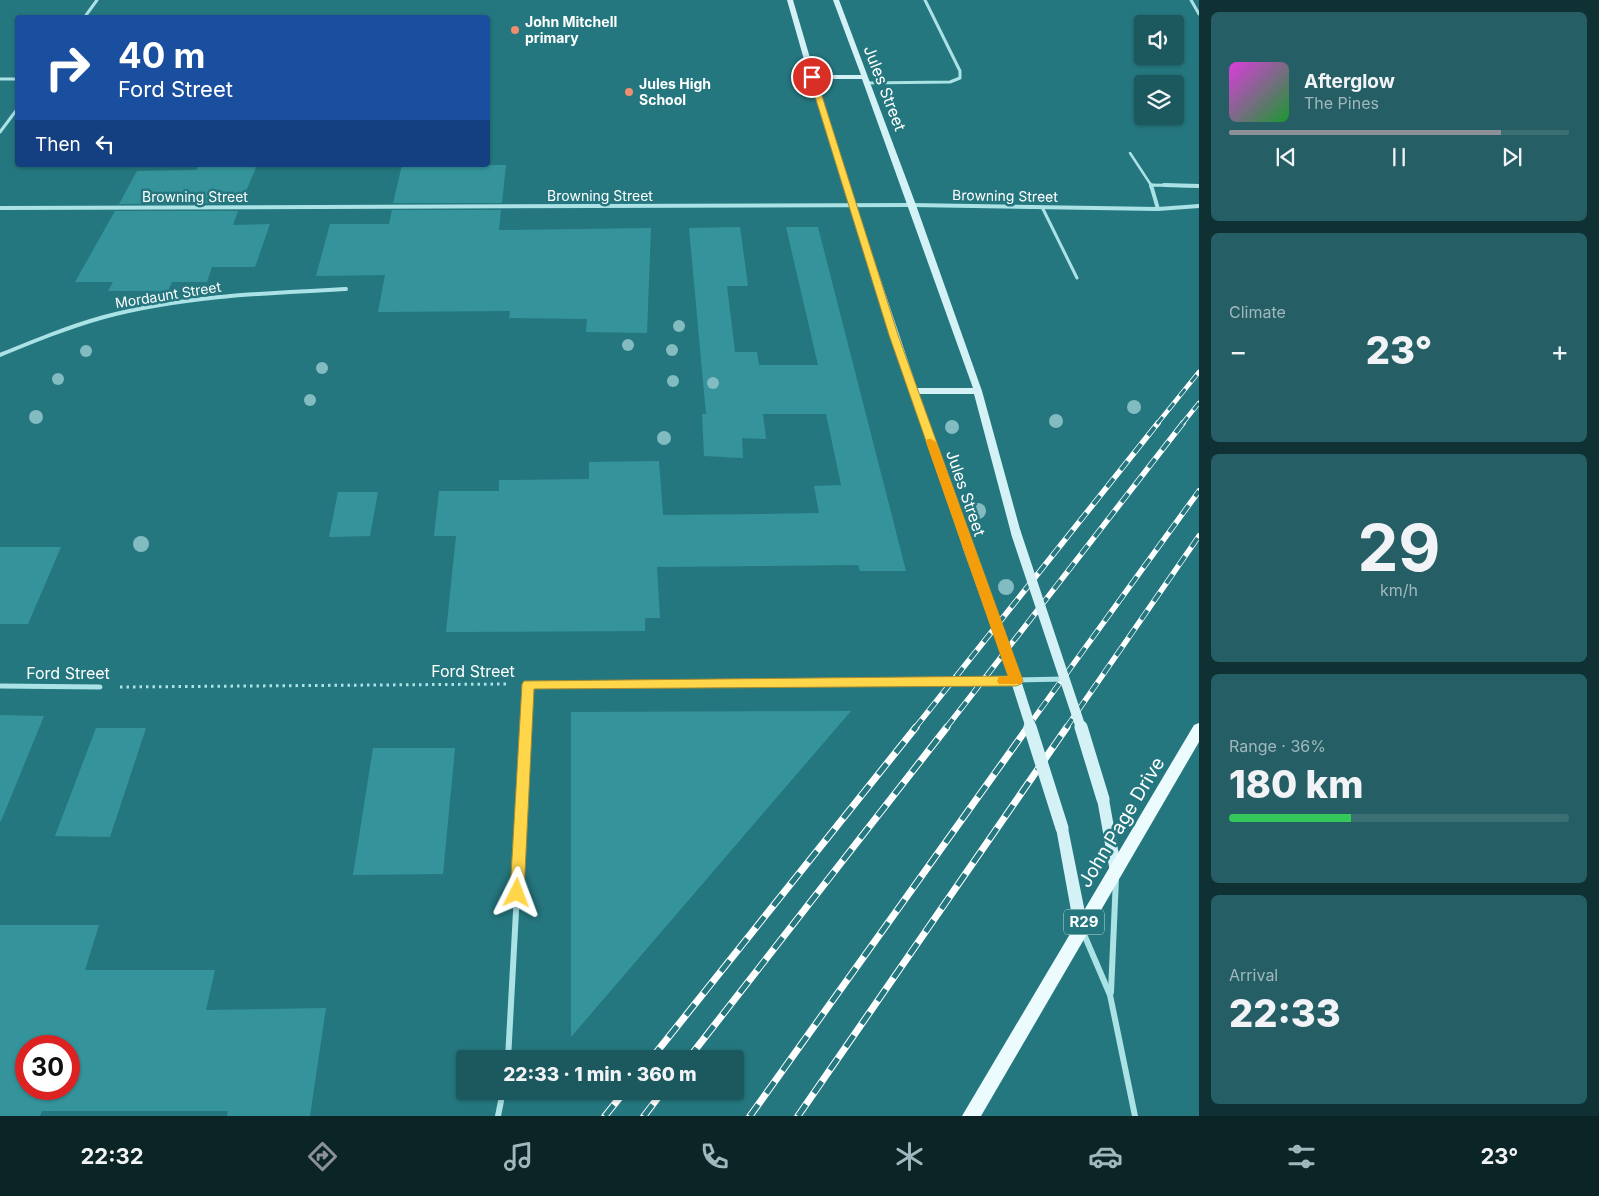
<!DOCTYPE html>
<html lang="en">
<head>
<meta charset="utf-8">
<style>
  :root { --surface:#1c595f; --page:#255f65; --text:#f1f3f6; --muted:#a0b8bd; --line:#3a6f74; --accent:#8c9099 }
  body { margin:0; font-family:Inter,sans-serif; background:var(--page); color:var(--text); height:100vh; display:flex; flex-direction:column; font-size:19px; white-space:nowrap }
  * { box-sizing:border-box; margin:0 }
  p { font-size:16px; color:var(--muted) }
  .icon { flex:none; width:28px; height:28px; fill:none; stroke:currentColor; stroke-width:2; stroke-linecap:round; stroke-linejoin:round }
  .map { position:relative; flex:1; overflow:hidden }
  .panel { display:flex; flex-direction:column; gap:12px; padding:12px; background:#0f3134; width:400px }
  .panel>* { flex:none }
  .guide { position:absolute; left:15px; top:15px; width:475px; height:152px; border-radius:5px; box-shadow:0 1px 4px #0004; background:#1a4fa0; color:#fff; overflow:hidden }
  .buttons { position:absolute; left:1134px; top:15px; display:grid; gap:10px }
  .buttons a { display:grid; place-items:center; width:50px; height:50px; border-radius:5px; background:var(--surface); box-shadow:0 1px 4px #0004; font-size:25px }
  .speed { position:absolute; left:15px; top:1035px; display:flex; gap:10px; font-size:25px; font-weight:700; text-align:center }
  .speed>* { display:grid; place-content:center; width:65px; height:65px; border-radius:50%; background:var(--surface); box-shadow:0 1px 4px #0004; line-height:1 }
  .speed .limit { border:8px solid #d22; background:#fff; color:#111 }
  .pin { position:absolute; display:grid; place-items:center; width:42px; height:42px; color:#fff; margin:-21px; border:2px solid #fff; border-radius:50%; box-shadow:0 1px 5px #0007 }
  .me { position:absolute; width:55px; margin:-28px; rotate:3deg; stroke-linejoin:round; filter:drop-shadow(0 0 4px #0008) }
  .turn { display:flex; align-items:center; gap:18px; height:105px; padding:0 20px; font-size:22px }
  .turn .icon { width:65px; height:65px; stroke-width:2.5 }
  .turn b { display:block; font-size:35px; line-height:42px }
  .then { display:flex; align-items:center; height:48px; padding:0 20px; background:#0003; gap:10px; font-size:19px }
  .big { font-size:38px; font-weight:800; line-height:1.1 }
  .panel .widget { flex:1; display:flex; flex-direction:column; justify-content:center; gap:8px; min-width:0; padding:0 18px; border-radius:8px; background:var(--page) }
  .panel .dial { align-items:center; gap:0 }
  .dial b { font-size:65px; line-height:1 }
  .song { display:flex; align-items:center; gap:15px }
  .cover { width:60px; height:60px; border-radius:8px; background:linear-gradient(135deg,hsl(300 70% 55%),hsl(130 70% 35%)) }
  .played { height:5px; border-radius:2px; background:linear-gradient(90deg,var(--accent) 80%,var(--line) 80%) }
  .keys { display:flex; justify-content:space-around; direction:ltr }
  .heat { display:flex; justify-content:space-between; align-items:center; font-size:28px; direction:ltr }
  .charge { height:8px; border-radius:4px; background:linear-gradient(90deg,#34c759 36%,var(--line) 0) }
  .trip { position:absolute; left:456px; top:1050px; width:288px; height:50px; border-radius:5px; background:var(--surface); box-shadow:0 1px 4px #0004; font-weight:800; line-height:50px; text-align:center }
  .tab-bar { display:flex; height:80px; justify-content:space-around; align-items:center; background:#0b2426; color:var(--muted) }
  .tab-bar .icon { width:35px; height:35px }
  .tab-bar .active { color:var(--accent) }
  .tab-bar b { font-size:22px; color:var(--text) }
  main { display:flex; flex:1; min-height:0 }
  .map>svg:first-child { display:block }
  .building { fill:#35949b; fill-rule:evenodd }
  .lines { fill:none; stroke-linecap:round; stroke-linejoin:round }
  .path { stroke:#abe2e6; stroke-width:3; stroke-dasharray:2.5 4; stroke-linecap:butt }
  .lane-far1 { stroke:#abe2e6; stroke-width:2.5 }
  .lane { stroke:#abe2e6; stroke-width:3 }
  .street-far3 { stroke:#abe2e6; stroke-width:3 }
  .street-far2 { stroke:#abe2e6; stroke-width:4 }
  .street-far1 { stroke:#abe2e6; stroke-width:5 }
  .street { stroke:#abe2e6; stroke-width:6 }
  .secondary { fill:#d4f2f5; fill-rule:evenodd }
  .primary { fill:#ecfbfd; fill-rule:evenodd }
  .rail-far2-casing { stroke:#fff; stroke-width:4.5 }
  .rail-far1-casing { stroke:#fff; stroke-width:5.5 }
  .rail-casing { stroke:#fff; stroke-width:7 }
  .rail-far2 { stroke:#25777f; stroke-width:3; stroke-dasharray:9; stroke-linecap:butt }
  .rail-far1 { stroke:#25777f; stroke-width:4; stroke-dasharray:11; stroke-linecap:butt }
  .rail { stroke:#25777f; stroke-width:5; stroke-dasharray:14; stroke-linecap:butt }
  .street-bridge { stroke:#abe2e6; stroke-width:5 }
  .secondary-bridge-far1 { stroke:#d4f2f5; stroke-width:10 }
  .secondary-bridge { stroke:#d4f2f5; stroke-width:13 }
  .tree { fill:#82bbc0 }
  .route { fill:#ffd54a; stroke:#a68a30 }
  .slow { fill:#f59e0b }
  .poi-dot { fill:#f08d6f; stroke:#25777f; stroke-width:2 }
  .labels { text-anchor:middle; stroke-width:5; stroke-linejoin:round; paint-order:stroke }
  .far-poi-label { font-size:14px; font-weight:bold; fill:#fff; stroke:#25777f; text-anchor:start }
  .far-street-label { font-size:14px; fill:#fff; stroke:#25777f }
  .shield { fill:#25777f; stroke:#bed6d9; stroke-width:1 }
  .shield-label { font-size:15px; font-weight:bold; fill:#fff }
  .street-label { font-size:16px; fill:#fff; stroke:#25777f }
  .near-street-label { font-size:19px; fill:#fff; stroke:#25777f }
</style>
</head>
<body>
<main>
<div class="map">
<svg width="1199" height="1116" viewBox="0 0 1199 1116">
  <rect width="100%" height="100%" fill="#25777f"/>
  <g class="building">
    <path d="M199 165H257L241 203 119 204 137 171 196 170Z"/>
    <path d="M402 165H506L502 203H393Z"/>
    <path d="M392 210H501L499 230 651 228 647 333 586 332 587 319 509 318 510 311 378 312 385 275 316 276 330 224H389Z"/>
    <path d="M115 211H238L233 225 270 224 255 267H212L207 282H172L168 291H108L113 282H75Z"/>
    <path d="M740 227 748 286H727L735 352H757L759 365H818L786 227H818L906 571H860L858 565 657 567 660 618H645V631L446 632 456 536H434L439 491H499V480L589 479V462L659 461 663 515 763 514 819 513 814 486 841 485 826 414H763L766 439 742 438 743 458 704 456 702 414H706L689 228Z"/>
    <path d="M338 492H378L370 536 329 537Z"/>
    <path d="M0 547H61L28 624H0Z"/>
    <path d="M851 711 571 1037V712Z"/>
    <path d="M0 715 44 716 1 821H0Z"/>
    <path d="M96 728H146L110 837 55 836Z"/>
    <path d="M373 748H455L443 874 353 875Z"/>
    <path d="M0 925H99L85 970H215L206 1010 326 1008 310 1116H227L228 1111H42L40 1116H0ZM26 1046H69V1089H26Z"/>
  </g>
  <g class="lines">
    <path class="path" d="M120 687 507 684"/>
    <path class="lane-far1" d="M1130 153 1151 185"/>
    <path class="lane" d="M1043 209 1077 278"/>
    <g class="street-far3">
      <path d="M1191 0 1199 14"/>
      <path d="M84 18 97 0"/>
      <path d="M0 79H18"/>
      <path d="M866 83 950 82 960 78V71L925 0"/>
      <path d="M0 132 18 108"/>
      <path d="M1151 187V185L1199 186"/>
    </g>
    <g class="street-far2">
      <path d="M1151 185 1158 209"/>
      <path d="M1164 185 1199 186"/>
      <path d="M0 208 912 205 1158 209 1199 206"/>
      <path d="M0 355C34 341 68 327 104 317 183 296 265 293 346 289"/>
    </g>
    <g class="street-far1">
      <path d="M0 686 100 687"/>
      <path d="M526 728 528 684 898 682"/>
    </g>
    <g class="street">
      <path d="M1083 932 1110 995 1135 1116"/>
      <path d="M1111 992 1116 878"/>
      <path d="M508 1059 526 727"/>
      <path d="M498 1116 503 1091"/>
    </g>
    <g class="secondary">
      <path d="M787 0H793L815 75H861L833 0H839L916 205 982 391 1021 533 1019 535 1016 536 1011 533 974 394H919L972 545 967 548 962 545 910 393 908 391 909 390 849 206 809 77ZM816 79H862L973 388H917L856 206Z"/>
      <path d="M1103 794 1107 795 1109 799 1122 872 1120 876 1116 878 1112 876 1110 872 1097 799 1099 795Z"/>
      <path d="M1062 823 1066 824 1068 828 1088 927 1086 931 1081 933 1076 931 1074 927 1056 828 1058 824Z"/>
    </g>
    <path class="primary" d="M1199 723V742L981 1116H962L1194 725Z"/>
    <defs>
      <g id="rail-far2">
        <path d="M1157 424 1199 372"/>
        <path d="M1182 424 1199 403"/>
      </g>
      <g id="rail-far1">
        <path d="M915 728 1158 423"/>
        <path d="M946 728 1183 423"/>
        <path d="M1027 728 1199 491"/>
        <path d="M1066 728 1199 536"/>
      </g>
      <g id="rail">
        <path d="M651 1059 916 727"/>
        <path d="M688 1059 947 727"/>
        <path d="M605 1116 625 1091"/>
        <path d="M644 1116 663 1091"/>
        <path d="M750 1116 1028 727"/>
        <path d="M798 1116 1067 727"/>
      </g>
    </defs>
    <use href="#rail-far2" class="rail-far2-casing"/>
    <use href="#rail-far1" class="rail-far1-casing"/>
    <use href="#rail" class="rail-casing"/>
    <use href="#rail-far2" class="rail-far2"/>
    <use href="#rail-far1" class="rail-far1"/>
    <use href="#rail" class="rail"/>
    <path class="street-bridge" d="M898 682 1065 679"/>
    <g class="secondary-bridge-far1">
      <path d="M1016 533 1081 728"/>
      <path d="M967 545 1016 681 1031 728"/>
    </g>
    <g class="secondary-bridge">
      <path d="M1030 727 1062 828"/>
      <path d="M1081 727 1103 799"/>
    </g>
  </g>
  <g class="tree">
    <circle cx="679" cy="326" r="6"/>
    <circle cx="628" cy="345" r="6"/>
    <circle cx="672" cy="350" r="6"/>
    <circle cx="86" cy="351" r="6"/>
    <circle cx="322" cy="368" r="6"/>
    <circle cx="58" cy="379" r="6"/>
    <circle cx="673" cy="381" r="6"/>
    <circle cx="713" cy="383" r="6"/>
    <circle cx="310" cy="400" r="6"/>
    <circle cx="1134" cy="407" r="7"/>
    <circle cx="36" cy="417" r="7"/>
    <circle cx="1056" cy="421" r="7"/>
    <circle cx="952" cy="427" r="7"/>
    <circle cx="664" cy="438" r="7"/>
    <circle cx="978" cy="511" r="8"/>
    <circle cx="141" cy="544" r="8"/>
    <circle cx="1006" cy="587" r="8"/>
  </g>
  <path class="route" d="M812 75 816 77 898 335 1023 681 1021 684 1016 686 534 689 524 893 522 898 517 900 512 898 510 893 522 684 524 681 1008 676 889 335 809 77Z"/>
  <path class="slow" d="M927 439H931L936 442 1023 681 1021 684H999L997 681 999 677 1008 676 926 442Z"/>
  <g class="poi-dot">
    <circle cx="515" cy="30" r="5"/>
    <circle cx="629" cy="92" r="5"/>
  </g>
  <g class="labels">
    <g class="far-poi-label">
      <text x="525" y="27">John Mitchell<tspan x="525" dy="16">primary</tspan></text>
      <text x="639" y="89">Jules High<tspan x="639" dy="16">School</tspan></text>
    </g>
    <g class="far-street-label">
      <text x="600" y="201">Browning Street</text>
      <text transform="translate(1005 196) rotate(1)" y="5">Browning Street</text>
      <text x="195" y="202">Browning Street</text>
      <text transform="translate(168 295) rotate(-9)" y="5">Mordaunt Street</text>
    </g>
    <rect class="shield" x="1064" y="909.5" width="40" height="25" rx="4"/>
    <g class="shield-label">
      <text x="1084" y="927">R29</text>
    </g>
    <g class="street-label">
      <text transform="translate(885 88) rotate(69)" y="6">Jules Street</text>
      <text transform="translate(966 493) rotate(71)" y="6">Jules Street</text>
      <text x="473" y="677">Ford Street</text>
      <text x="68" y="679">Ford Street</text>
    </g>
    <g class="near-street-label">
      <text transform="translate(1121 822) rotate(-59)" y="7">John Page Drive</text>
    </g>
  </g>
</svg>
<div class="buttons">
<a><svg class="icon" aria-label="sound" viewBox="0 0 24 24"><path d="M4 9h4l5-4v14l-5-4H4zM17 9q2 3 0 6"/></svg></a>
<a><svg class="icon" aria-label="layers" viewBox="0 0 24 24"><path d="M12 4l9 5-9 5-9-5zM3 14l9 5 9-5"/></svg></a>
</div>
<div class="speed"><div class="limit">30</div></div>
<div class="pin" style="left:812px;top:77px;background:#d93025"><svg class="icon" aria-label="arrive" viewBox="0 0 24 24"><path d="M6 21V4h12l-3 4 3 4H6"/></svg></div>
<svg class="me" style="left:517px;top:893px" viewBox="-20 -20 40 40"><path d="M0-17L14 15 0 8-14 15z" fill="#ffd54a" stroke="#fff" stroke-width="4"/></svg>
<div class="trip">22:33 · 1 min · 360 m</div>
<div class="guide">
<div class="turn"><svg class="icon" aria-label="right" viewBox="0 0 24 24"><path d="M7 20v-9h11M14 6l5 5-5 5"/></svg><div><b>40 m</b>Ford Street</div></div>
<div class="then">Then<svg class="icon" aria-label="left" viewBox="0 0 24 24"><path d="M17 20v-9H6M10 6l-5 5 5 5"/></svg></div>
</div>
</div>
<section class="panel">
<div class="widget">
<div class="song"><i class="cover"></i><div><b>Afterglow</b><p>The Pines</p></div></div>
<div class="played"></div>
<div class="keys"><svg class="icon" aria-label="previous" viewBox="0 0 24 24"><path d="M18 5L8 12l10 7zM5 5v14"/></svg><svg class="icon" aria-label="pause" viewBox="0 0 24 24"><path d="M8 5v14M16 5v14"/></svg><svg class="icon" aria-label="next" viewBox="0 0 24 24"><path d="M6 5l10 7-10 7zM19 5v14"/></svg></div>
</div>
<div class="widget"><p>Climate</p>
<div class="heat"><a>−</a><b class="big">23°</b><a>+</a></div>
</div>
<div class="widget dial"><b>29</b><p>km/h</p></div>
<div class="widget"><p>Range · 36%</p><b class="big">180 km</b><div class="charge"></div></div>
<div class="widget"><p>Arrival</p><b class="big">22:33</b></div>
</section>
</main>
<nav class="tab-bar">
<b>22:32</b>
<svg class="icon active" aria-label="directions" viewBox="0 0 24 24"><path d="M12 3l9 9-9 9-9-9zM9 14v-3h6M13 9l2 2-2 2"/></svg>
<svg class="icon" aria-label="music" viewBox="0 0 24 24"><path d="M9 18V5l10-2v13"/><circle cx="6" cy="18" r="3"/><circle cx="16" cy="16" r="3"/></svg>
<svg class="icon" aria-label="phone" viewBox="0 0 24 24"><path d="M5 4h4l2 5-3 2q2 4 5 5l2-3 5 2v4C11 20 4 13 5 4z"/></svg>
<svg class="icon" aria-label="climate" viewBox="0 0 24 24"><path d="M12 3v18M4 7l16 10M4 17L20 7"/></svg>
<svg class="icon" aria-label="car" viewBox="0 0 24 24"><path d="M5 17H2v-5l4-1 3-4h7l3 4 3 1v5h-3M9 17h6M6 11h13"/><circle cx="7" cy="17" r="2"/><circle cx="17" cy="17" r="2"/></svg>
<svg class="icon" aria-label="filters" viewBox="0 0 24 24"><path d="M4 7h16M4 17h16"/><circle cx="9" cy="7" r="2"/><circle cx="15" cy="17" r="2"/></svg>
<b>23°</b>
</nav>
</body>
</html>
